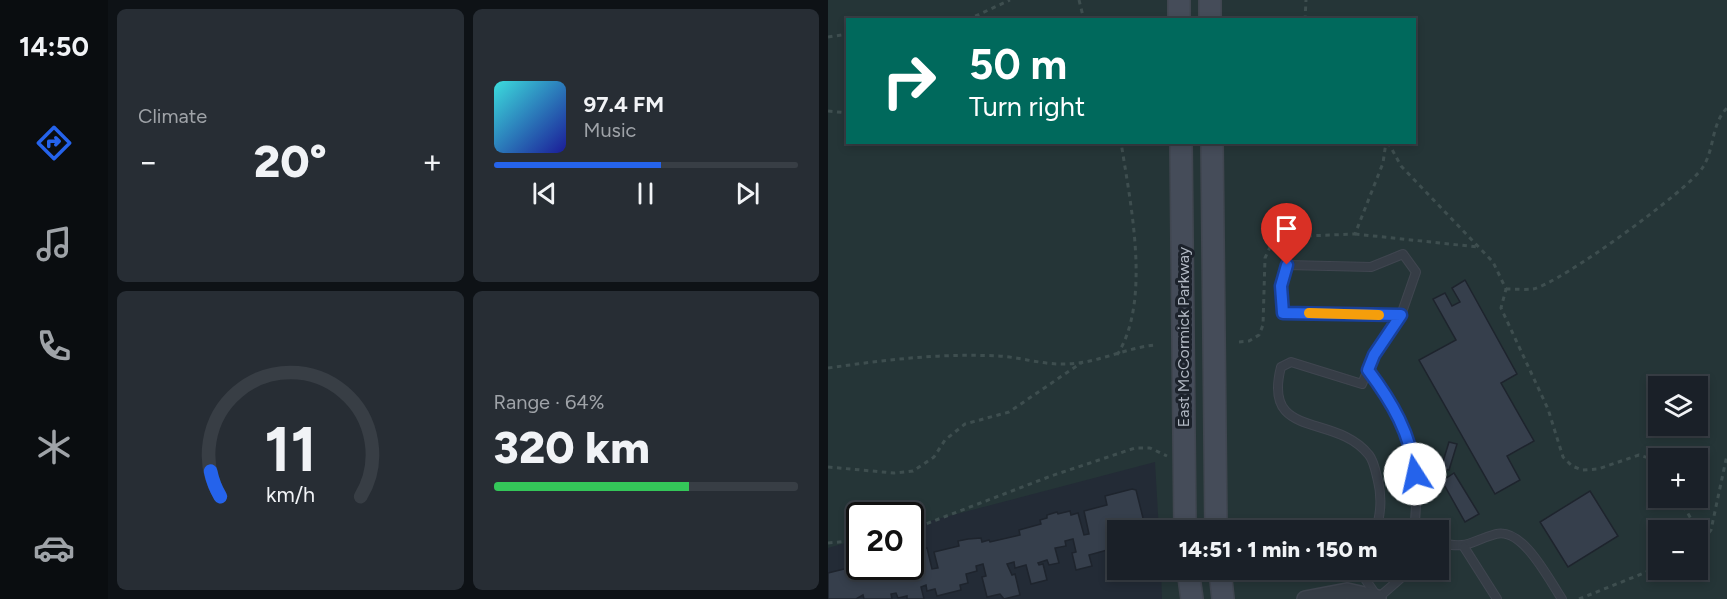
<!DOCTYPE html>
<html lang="en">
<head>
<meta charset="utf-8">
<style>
  :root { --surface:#1a2028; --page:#272d34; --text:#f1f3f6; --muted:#9fa3a8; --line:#383e45; --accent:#2563eb }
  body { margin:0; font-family:Figtree,sans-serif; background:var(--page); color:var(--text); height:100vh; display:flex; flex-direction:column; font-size:22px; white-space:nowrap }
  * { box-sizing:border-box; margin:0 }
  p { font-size:20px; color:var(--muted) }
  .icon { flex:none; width:33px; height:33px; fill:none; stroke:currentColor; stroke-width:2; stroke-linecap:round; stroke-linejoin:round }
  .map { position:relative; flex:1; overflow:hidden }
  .sheet { display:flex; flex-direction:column; gap:9px; padding:9px; background:#0e1216; width:720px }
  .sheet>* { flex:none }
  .top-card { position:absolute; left:18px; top:18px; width:570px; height:126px; border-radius:0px; box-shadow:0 3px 9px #0003,0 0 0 2px var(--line); background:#00695c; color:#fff; overflow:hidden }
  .fabs { position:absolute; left:820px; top:376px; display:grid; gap:12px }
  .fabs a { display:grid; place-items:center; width:60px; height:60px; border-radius:0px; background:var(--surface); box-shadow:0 3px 9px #0003,0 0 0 2px var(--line); font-size:30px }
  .speed { position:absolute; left:18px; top:502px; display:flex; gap:12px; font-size:30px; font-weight:700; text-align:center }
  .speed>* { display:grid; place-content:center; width:78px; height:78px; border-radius:50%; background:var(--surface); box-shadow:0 3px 9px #0003,0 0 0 2px var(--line); line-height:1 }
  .speed .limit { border:3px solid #111; border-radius:9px; background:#fff; color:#111 }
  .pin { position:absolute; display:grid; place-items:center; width:51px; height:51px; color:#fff; margin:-62px -26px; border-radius:50% 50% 50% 0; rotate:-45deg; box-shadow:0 0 6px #0007 }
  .pin .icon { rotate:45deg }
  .me { position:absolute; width:66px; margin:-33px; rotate:350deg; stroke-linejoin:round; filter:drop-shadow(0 0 4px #0008) }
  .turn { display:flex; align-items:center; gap:21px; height:126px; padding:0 24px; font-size:27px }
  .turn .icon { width:78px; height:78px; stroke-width:2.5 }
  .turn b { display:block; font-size:42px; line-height:51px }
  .big { font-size:45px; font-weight:800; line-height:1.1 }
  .sheet .widget { flex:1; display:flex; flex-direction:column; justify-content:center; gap:9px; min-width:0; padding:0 21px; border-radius:9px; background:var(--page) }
  .sheet .dial { align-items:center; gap:0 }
  .dial svg { height:156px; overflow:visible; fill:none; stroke:var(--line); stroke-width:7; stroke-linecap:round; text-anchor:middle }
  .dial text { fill:var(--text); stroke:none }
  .song { display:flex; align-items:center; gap:18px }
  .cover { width:72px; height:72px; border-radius:9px; background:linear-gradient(135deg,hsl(180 70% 55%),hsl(240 70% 35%)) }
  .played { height:6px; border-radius:3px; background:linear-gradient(90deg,var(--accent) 55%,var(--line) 55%) }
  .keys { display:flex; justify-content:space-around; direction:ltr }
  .heat { display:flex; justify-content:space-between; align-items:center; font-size:33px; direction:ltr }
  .charge { height:9px; border-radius:4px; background:linear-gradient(90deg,#34c759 64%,var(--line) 0) }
  .sheet .tiles { flex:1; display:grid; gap:9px; grid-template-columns:repeat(2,1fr) }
  .trip { position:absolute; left:279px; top:520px; width:342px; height:60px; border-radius:0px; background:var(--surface); box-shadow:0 3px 9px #0003,0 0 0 2px var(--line); font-weight:800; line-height:60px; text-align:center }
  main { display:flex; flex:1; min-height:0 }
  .menu { display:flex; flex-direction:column; width:108px; justify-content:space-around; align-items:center; background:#0a0d10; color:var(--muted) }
  .menu .icon { width:42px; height:42px }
  .menu .selected { color:var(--accent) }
  .menu b { font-size:27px; color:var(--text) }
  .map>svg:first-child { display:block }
  .green { fill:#253537; fill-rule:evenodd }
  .building { fill:#363f4c; stroke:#1e242d; stroke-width:1.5 }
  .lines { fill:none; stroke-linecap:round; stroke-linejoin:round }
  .lane-casing { stroke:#404650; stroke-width:10 }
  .street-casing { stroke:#404650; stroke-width:18 }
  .secondary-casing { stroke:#404650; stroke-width:24 }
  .path { stroke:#3e4e4f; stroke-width:3; stroke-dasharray:4.5 4.5; stroke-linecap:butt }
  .lane { stroke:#363d46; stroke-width:8 }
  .street { stroke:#363d46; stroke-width:15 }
  .secondary { stroke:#454c59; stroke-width:21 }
  .route-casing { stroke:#184099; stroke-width:15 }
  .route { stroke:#2563eb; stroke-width:10 }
  .slow { stroke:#f59e0b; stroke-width:10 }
  .labels { text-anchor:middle; stroke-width:6; stroke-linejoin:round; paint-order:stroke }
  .street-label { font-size:16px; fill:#b1b8c3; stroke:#1c222b }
</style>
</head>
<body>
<main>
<nav class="menu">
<b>14:50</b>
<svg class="icon selected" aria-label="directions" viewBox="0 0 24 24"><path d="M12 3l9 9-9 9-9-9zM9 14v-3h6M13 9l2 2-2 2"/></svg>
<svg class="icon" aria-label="music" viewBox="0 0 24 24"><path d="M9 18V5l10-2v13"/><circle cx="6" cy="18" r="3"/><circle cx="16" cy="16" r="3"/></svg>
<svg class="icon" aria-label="phone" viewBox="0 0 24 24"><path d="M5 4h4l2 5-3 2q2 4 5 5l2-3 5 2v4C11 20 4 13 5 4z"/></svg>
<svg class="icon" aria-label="climate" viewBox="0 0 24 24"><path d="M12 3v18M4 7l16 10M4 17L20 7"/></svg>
<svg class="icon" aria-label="car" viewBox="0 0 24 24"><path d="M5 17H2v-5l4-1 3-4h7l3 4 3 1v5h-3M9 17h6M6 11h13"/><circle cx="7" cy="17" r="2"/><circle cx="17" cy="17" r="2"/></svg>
</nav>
<section class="sheet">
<div class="tiles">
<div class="widget"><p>Climate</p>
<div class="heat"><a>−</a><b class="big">20°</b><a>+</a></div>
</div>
<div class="widget">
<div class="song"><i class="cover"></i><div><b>97.4 FM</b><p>Music</p></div></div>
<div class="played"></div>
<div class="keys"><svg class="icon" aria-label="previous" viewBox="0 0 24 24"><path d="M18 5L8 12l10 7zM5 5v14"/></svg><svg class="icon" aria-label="pause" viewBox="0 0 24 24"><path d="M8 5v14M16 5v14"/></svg><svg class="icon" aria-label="next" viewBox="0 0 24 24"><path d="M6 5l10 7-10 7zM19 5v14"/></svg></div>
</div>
<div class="widget dial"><svg viewBox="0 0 100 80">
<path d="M14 69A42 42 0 1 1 86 69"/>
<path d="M14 69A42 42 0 0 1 9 56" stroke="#2563eb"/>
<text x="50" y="56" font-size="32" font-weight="700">11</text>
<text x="50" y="72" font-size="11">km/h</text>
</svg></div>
<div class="widget"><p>Range · 64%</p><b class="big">320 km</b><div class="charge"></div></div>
</div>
</section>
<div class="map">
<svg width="899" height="599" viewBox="0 0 899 599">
  <rect width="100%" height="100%" fill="#232b36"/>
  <path class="green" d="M0 0H899V599H334L333 570H610V531H331L327 462 83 526 82 516H32L31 539 0 548ZM20 20H586V142H20ZM831 387H870V426H831ZM831 459H870V498H831ZM831 531H870V570H831Z"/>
  <g class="building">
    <path d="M637 280 689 374 673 383 706 441 679 456 692 480 667 494 591 360 628 340 605 299 617 293 624 306 632 302 624 288Z"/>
    <path d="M621 442 629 444 621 470 613 468Z"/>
    <path d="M626 473 651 514 637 522 614 481Z"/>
    <path d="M304 489 308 490 318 530 308 531 307 527 302 529V531H290V550L288 543 282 545 283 549 261 555 264 566 248 570 244 553 248 552 245 539 237 541 238 546 227 548 231 563 221 565 219 560 210 563 211 565 215 564 219 580 203 584 198 565 187 568 186 562 179 564 184 575 187 574 192 595 176 599 172 594 159 597 154 577 158 576 155 564 148 566 149 571 138 574 140 583 132 585 133 590 109 596 107 589 99 591 98 585 93 587 96 599H79V596L70 598 68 593 63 594 64 599H36L35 595 28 599H0V573L32 565 82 567V552L99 548 104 569 110 568 106 552 131 546 130 541 140 539 153 538 154 542 161 540 162 542 192 535 191 530 213 524 212 520 219 518V515L229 512 230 514 242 511 243 515 250 513 256 535 261 534 256 511 279 505 277 496Z"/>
    <path d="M762 491 790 536 740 567 712 522Z"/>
  </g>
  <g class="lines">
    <defs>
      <g id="lane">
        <path d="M540 370C581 424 594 463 586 531"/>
        <path d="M547 531C553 516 554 497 550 481 548 473 546 461 541 455 507 412 434 441 453 367L463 362 534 384 546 355 573 315 588 272 575 254 543 267 459 265 453 286 455 313 573 315"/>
        <path d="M610 543C644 549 639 542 668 534 695 527 721 580 734 599"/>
        <path d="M636 547 669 599"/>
        <path d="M531 570 548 595"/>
        <path d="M550 598 573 578 575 570"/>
      </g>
      <path id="street" d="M477 599 519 591 550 598"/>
      <g id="secondary">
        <path d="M351 0V20"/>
        <path d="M382 0V20"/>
        <path d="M353 142 357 531"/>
        <path d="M384 142 388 531"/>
        <path d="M360 570 364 599"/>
        <path d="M392 570 395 599"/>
      </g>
    </defs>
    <use href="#lane" class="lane-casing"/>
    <use href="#street" class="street-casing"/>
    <use href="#secondary" class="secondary-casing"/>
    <g class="path">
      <path d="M251 0 256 20"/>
      <path d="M139 20 182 0"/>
      <path d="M477 20 478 0"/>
      <path d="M0 37 20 34"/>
      <path d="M0 111 20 113"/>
      <path d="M560 142 573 166 665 262 678 289 673 308 720 409 735 457 744 466 754 470 770 469 811 455 831 461"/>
      <path d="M527 234 650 247"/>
      <path d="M678 289C687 289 697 290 705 289 731 284 861 190 875 167 887 148 883 124 899 108"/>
      <path d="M411 342 421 341 431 335 435 325 437 258 443 245 453 237 527 234 555 163 558 142"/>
      <path d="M289 355C324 301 302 202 293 142"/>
      <path d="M0 368C56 360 113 353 170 356 191 357 212 364 233 364 266 365 296 348 327 345"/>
      <path d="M0 467 66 473 85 471 106 457 117 440 137 424 181 412 253 363"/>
      <path d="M851 498 870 531"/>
      <path d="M82 530 223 476 307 448H322L339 456"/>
      <path d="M0 543 32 540"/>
      <path d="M870 547 883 530 899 455"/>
      <path d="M751 599 831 567"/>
    </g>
    <use href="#lane" class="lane"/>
    <use href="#street" class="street"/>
    <use href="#secondary" class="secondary"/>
  </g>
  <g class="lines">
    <defs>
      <path id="route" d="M459 265 453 286 455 313 573 315 546 355 540 370C564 402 583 434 587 474"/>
    </defs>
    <use href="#route" class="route-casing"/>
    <use href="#route" class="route"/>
    <path class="slow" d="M481 313 551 315"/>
  </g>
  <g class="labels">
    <g class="street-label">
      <text transform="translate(355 337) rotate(-90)" y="6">East McCormick Parkway</text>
    </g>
  </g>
</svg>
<div class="fabs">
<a><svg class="icon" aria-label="layers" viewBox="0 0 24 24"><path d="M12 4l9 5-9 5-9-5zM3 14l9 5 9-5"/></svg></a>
<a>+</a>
<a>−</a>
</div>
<div class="speed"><div class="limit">20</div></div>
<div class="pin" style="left:459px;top:265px;background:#d93025"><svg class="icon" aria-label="arrive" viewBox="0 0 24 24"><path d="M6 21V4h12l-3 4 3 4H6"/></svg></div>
<svg class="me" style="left:587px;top:474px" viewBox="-20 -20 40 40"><circle r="19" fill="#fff"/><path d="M0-13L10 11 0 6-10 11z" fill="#2563eb"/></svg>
<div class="trip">14:51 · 1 min · 150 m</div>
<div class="top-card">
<div class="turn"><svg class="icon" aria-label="right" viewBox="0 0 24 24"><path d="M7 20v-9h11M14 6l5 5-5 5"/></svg><div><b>50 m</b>Turn right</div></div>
</div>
</div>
</main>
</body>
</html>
